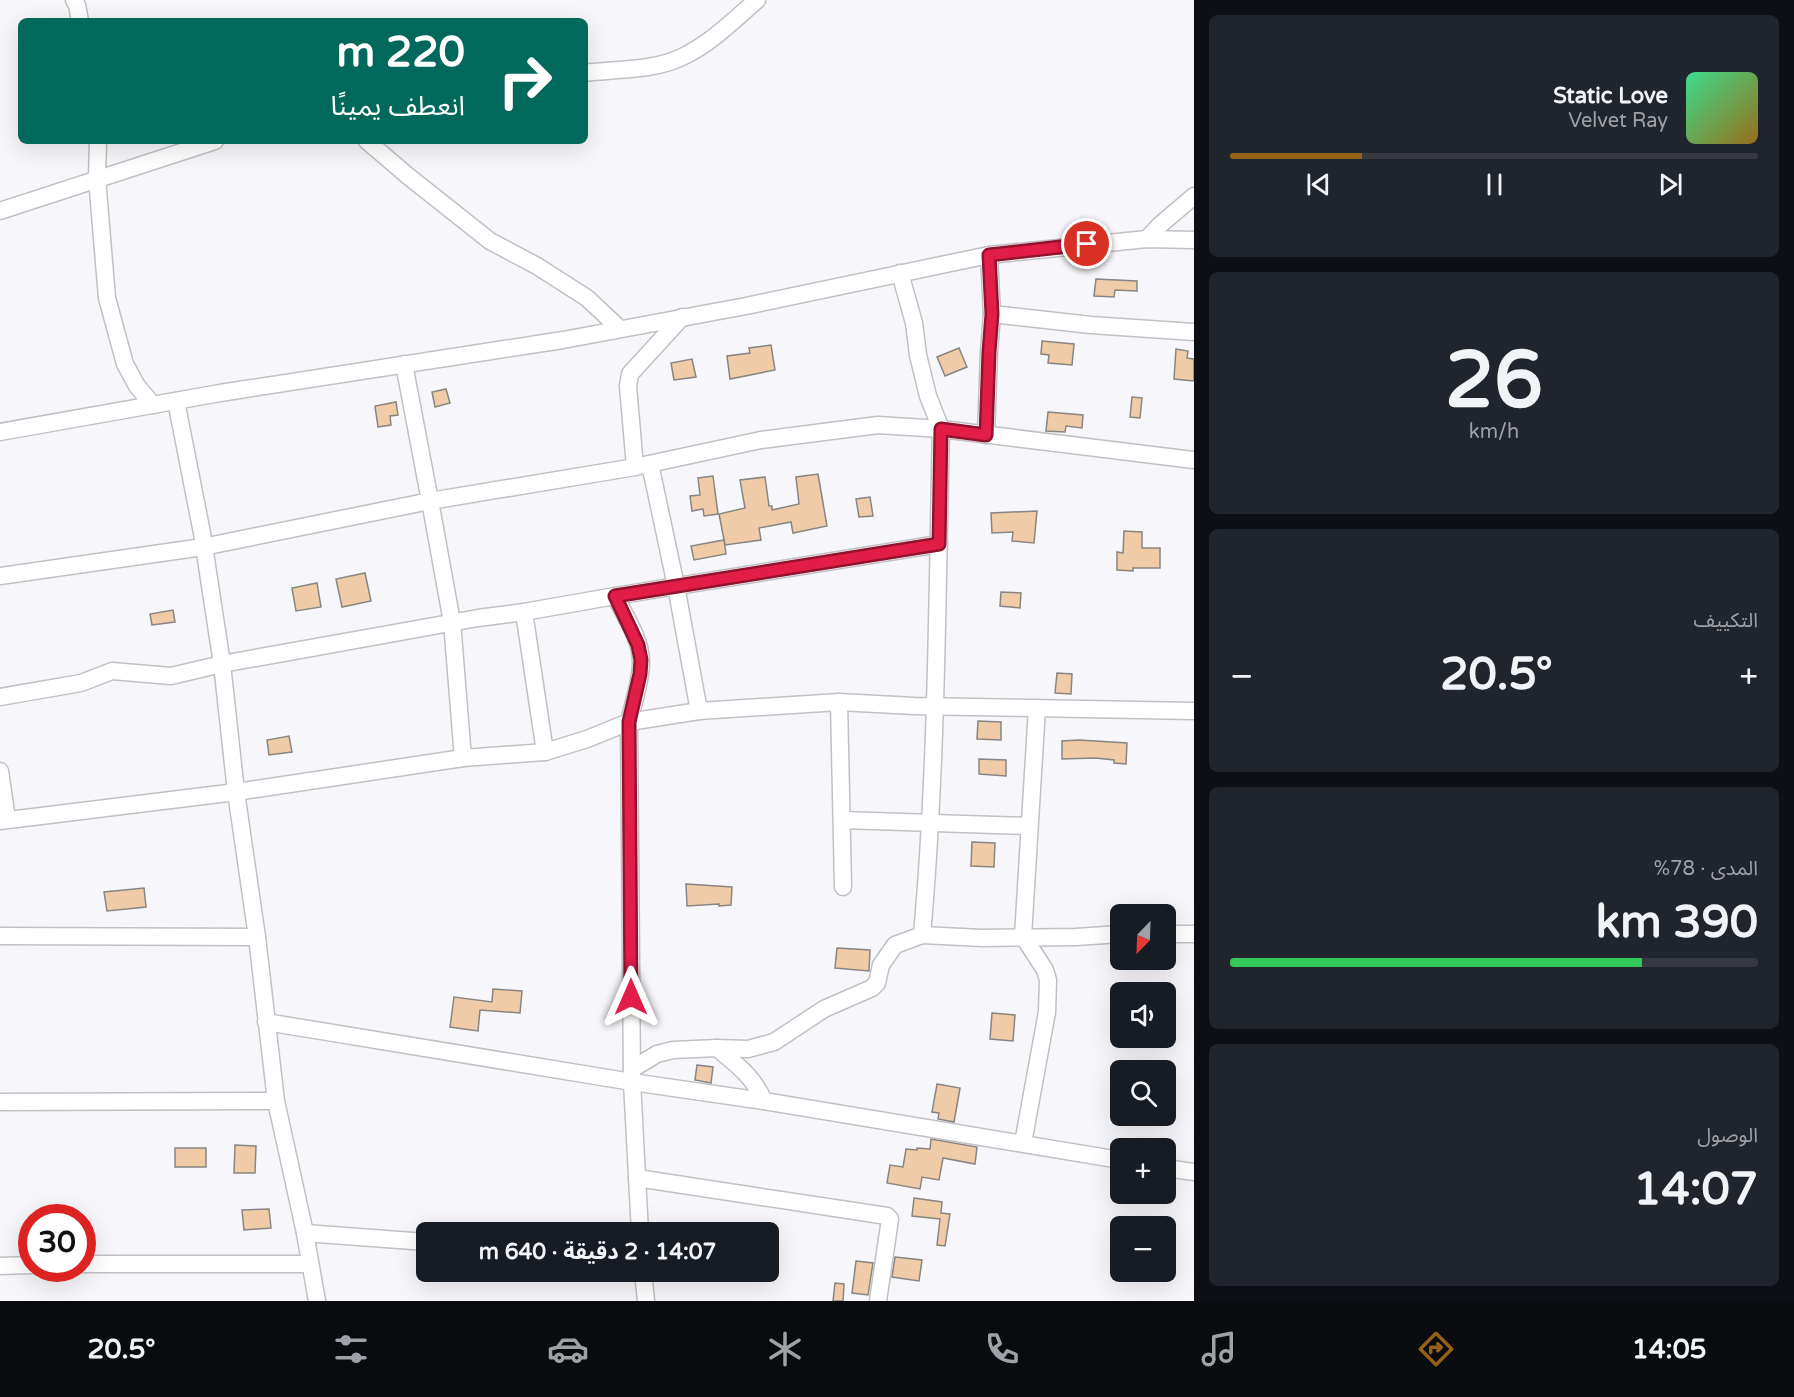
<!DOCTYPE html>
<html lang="ar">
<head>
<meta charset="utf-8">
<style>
  :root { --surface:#171b24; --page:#20242c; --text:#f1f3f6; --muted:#9ea1a6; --line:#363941; --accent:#956017 }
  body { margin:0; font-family:"Varela Round","Noto Sans Arabic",sans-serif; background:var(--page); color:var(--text); direction:rtl; height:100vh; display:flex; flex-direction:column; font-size:22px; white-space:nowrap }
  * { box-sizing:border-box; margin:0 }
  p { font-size:20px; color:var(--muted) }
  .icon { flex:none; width:33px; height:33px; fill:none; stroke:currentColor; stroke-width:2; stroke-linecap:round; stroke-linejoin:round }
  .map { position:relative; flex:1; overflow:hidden; direction:ltr }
  .drawer { display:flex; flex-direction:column; gap:15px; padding:15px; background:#0d0f14; width:600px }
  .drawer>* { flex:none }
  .banner { position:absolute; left:18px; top:18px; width:570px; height:126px; border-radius:9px; box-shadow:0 6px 24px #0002; direction:rtl; background:#00695c; color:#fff; overflow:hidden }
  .needle { width:39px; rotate:203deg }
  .tools { position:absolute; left:1110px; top:904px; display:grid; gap:12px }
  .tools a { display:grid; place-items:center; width:66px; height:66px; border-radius:9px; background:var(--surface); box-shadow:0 6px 24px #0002; font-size:30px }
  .speed { position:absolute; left:18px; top:1204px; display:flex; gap:12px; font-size:30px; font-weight:700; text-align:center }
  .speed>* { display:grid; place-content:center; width:78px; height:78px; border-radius:50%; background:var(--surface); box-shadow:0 6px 24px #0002; line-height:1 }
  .speed .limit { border:9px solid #d22; background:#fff; color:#111 }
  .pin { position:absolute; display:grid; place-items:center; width:51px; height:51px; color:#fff; margin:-26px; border:3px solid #fff; border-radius:50%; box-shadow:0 2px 6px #0007 }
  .me { position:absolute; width:66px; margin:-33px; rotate:0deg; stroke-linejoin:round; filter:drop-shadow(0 0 4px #0008) }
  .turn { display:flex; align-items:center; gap:21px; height:126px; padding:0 24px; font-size:27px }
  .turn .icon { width:78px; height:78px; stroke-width:2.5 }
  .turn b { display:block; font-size:42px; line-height:51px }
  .big { font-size:45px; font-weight:700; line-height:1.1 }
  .drawer .tile { flex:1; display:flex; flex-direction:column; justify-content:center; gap:9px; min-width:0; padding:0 21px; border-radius:9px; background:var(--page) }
  .drawer .dial { align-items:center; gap:0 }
  .dial b { font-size:78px; line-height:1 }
  .song { display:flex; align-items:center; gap:18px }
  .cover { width:72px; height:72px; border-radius:9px; background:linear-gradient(135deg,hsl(150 70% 55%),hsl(40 70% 35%)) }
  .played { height:6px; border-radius:3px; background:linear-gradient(90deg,var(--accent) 25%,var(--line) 25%) }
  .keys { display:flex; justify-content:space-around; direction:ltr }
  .heat { display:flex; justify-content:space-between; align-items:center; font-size:33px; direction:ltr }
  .charge { height:9px; border-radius:4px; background:linear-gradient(90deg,#34c759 78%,var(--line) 0) }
  .trip { position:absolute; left:416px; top:1222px; width:363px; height:60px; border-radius:9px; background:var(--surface); box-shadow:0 6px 24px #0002; font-weight:700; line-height:60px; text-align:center; direction:rtl }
  .dock { display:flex; height:96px; justify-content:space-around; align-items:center; background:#090b0e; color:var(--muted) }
  .dock .icon { width:42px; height:42px }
  .dock .selected { color:var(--accent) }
  .dock b { font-size:27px; color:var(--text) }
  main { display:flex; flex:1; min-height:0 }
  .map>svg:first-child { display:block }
  .building { fill:#efcca7; stroke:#888582; stroke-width:1.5 }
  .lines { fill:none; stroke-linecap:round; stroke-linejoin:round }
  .minor-casing { stroke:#c1c1c5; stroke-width:19 }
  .minor { stroke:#fff; stroke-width:16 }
  .route-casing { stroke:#92132f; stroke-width:15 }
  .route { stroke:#e11d48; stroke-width:10 }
</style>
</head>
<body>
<main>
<section class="drawer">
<div class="tile">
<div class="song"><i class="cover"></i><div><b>Static Love</b><p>Velvet Ray</p></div></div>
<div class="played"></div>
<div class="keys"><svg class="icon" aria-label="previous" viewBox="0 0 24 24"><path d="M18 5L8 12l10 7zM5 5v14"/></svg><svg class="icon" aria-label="pause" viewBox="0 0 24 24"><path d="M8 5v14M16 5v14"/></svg><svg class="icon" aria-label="next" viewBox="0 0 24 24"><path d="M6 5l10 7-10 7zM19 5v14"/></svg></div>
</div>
<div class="tile dial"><b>26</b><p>km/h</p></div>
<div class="tile"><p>التكييف</p>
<div class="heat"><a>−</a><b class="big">20.5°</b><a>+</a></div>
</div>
<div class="tile"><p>المدى · 78%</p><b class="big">390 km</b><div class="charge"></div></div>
<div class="tile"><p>الوصول</p><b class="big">14:07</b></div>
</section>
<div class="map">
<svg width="1194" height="1301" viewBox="0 0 1194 1301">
  <rect width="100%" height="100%" fill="#f7f7fb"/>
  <g class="building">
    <path d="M1096 279 1137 281V291L1115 290 1114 297 1094 296Z"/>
    <path d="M1042 341 1074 344 1072 365 1048 363 1049 355 1041 354Z"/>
    <path d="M771 345 775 370 730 379 727 356 750 353 749 348Z"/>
    <path d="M959 348 967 367 945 376 937 357Z"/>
    <path d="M1176 349 1188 351 1187 358 1194 359V381L1174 379Z"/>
    <path d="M692 359 696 377 674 380 671 363Z"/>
    <path d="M446 389 450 403 435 407 432 392Z"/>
    <path d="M1132 397 1142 398 1140 418 1130 417Z"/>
    <path d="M396 402 398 415 390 416 391 425 378 427 375 406Z"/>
    <path d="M1048 412 1083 415 1082 428 1066 426 1065 432 1046 431Z"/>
    <path d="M818 474 827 526 793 533 791 522 759 528 761 540 725 545 719 514 745 508 740 480 765 477 769 506H772V510L799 504 796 477Z"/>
    <path d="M713 476 718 514 704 516 703 509 692 511 690 496 700 495 698 478Z"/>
    <path d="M870 497 873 516 859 517 856 499Z"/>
    <path d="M1037 511 1034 543 1012 541 1013 532 992 533 991 513Z"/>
    <path d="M1124 531 1142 532V548H1160V568H1133V571L1117 570V552L1123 553Z"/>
    <path d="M724 540 726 554 694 560 691 546Z"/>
    <path d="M365 573 371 601 342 607 336 579Z"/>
    <path d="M317 583 321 607 296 611 292 588Z"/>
    <path d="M1001 592 1021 593 1020 608 1000 606Z"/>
    <path d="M173 610 175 622 152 625 150 614Z"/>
    <path d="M1057 673 1072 674 1071 694 1055 693Z"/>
    <path d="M978 721 1001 722V740L977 739Z"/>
    <path d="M289 736 292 752 269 755 267 740Z"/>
    <path d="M1079 740 1127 743 1126 764 1114 763V760L1095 758 1062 759V741Z"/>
    <path d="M979 759 1006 760V776L979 774Z"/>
    <path d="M972 842 995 843 994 867 971 866Z"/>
    <path d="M686 884 732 887 731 905 719 906V904L687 906Z"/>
    <path d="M144 888 146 907 107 911 104 892Z"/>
    <path d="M837 948 870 950 869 971 835 968Z"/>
    <path d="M493 989 522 991 520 1013 480 1010 478 1031 450 1027 454 997 492 1002Z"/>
    <path d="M992 1013 1015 1015 1013 1041 990 1039Z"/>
    <path d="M697 1065 713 1067 711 1083 695 1080Z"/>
    <path d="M937 1084 960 1088 954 1122 938 1119 939 1113 932 1112Z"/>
    <path d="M931 1139 977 1147 975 1164 943 1158 939 1180 922 1177 920 1189 887 1183 890 1165 903 1167 906 1149 917 1150V1148L930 1149Z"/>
    <path d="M235 1145 256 1146 255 1173H234Z"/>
    <rect x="175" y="1148" width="31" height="19"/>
    <path d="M914 1198 942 1202 941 1213 950 1214 945 1246 937 1245 940 1219 912 1216Z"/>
    <path d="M269 1209 271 1228 244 1230 242 1210Z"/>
    <path d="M895 1257 922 1260 919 1281 892 1277Z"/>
    <path d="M856 1261 873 1263 868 1295 852 1293Z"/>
    <path d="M835 1283 844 1284 843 1301H833Z"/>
  </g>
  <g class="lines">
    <defs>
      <g id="minor">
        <path d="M74 0 77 5 80 21"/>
        <path d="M585 73C617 69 653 71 682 57 710 44 734 20 757 0"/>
        <path d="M98 141 97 178 107 298 125 364 137 386 153 405"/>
        <path d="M367 141 408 176 490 241 537 266 587 298 619 328"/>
        <path d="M0 211 215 141"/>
        <path d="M1147 239 1160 225 1194 196"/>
        <path d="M992 314 1091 325 1194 332"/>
        <path d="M176 401 202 533 222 664 236 792 257 937 276 1101 305 1233 317 1301"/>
        <path d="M0 432 220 393 563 340 746 306 989 255 1147 239 1194 240"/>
        <path d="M986 435 989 352 992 314 989 255"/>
        <path d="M650 464 676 586 699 711"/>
        <path d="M635 467 628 386 630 374 682 317"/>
        <path d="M0 576 203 547 430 501 404 364"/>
        <path d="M524 612 545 752"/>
        <path d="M0 697 81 683 112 671 171 676 222 664 478 618 524 612 615 596 939 544"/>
        <path d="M839 702 843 887"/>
        <path d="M463 758 452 622 430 501 635 467 761 440 878 425 941 429 928 396 918 355 914 323 900 273"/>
        <path d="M0 771 7 819"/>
        <path d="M842 820 1029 826"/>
        <path d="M0 821 236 792 463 758 545 752 587 739 629 722C633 703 641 682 641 662 641 639 625 616 615 596"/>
        <path d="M1166 934H1194"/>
        <path d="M922 935C937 767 937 598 941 429L1194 460"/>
        <path d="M0 936 257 937"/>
        <path d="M266 1022 632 1082 764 1101 1120 1160"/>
        <path d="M717 1048C737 1065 753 1076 764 1101"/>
        <path d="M632 1069 657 1054 673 1050 717 1048 748 1049 774 1042 824 1009 872 988 877 983 881 965 895 945 922 935 982 938 1076 937 1120 934"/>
        <path d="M0 1102 276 1101"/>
        <path d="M1023 1143 1047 1012 1048 980 1045 970 1023 936 1037 708"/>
        <path d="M1166 1168 1194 1172"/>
        <path d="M637 1178 887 1216 890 1219 878 1301"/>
        <path d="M305 1233 426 1242"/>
        <path d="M640 1233 632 1082 629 722 699 711 839 702 914 706 1194 711"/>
        <path d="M82 1264H310"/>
        <path d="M0 1266 32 1265"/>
        <path d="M643 1272 646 1301"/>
      </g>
    </defs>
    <use href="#minor" class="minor-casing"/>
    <use href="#minor" class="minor"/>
  </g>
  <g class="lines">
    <defs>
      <path id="route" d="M631 997 629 722 640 674 641 660 638 645 615 596 939 544 941 429 986 435 989 352 992 314 989 255 1087 244"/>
    </defs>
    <use href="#route" class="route-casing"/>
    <use href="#route" class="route"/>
  </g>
</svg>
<div class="tools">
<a><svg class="needle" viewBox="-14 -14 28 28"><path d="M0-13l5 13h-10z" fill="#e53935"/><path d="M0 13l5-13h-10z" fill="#9ea1a6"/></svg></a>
<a><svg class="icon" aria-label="sound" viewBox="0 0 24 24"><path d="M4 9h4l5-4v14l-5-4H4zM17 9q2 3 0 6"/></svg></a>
<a><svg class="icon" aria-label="search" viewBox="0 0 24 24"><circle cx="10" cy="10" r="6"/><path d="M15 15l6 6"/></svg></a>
<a>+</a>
<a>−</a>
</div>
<div class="speed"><div class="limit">30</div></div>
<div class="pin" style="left:1087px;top:244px;background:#d93025"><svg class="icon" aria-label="arrive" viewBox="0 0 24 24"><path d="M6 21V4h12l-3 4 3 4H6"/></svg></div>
<svg class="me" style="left:631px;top:997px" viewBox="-20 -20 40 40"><path d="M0-17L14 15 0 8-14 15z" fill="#e11d48" stroke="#fff" stroke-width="4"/></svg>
<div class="trip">14:07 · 2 دقيقة · 640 m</div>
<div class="banner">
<div class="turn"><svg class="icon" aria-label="right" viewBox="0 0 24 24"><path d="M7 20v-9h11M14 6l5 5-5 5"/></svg><div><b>220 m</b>انعطف يمينًا</div></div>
</div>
</div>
</main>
<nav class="dock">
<b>14:05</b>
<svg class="icon selected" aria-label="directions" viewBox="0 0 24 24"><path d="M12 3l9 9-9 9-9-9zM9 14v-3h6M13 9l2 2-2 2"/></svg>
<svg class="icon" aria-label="music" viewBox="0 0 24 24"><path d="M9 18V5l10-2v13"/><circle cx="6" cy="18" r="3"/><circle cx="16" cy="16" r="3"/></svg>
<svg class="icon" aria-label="phone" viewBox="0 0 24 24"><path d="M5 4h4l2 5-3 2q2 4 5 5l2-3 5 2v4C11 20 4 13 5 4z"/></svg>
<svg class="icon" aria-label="climate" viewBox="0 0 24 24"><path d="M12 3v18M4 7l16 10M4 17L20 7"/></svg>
<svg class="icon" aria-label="car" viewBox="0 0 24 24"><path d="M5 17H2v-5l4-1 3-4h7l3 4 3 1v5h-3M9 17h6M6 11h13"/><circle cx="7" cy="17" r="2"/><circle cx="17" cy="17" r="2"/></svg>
<svg class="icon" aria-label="filters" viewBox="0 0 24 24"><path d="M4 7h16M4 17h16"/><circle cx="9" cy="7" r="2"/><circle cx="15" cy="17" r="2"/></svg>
<b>20.5°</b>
</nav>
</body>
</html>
